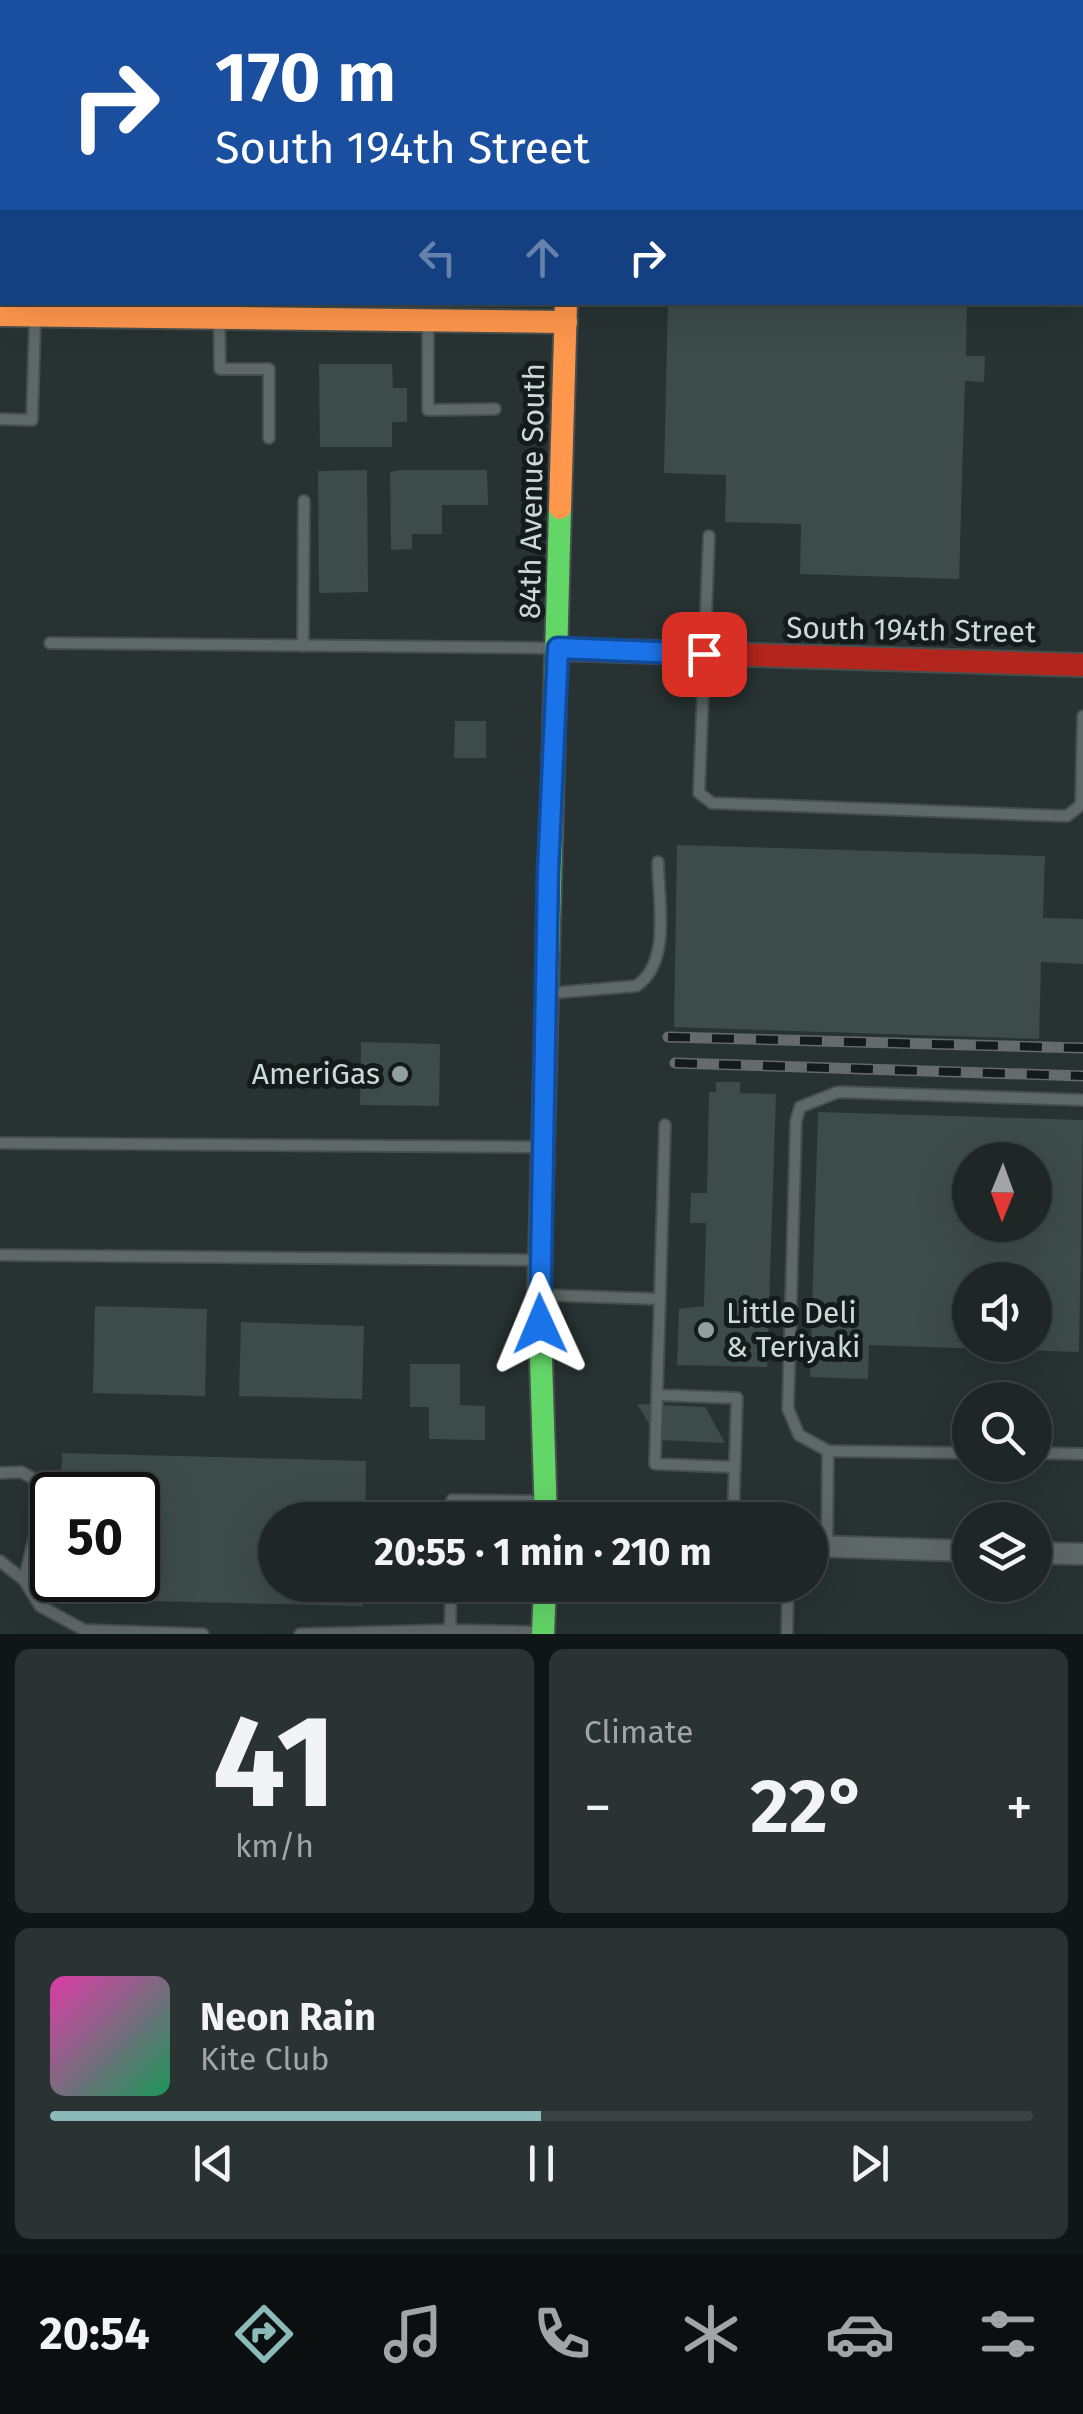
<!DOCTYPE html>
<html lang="en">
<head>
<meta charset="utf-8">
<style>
  :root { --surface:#1e2626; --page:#2b3232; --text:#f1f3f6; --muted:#a1a5a7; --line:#3c4343; --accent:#8bbbb9 }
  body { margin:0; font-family:"Fira Sans",sans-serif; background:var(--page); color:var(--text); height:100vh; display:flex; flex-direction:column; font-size:38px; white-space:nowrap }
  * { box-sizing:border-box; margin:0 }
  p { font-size:32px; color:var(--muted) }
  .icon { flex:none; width:55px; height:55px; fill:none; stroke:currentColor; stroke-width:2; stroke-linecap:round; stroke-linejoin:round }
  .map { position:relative; height:1634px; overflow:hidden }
  .panel { display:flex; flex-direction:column; gap:15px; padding:15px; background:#101515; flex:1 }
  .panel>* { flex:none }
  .guide { position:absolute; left:0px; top:0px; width:1085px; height:305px; box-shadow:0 10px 40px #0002,0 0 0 2px var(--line); background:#1a4fa0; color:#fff; overflow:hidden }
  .needle { width:65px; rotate:181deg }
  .tools { position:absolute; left:952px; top:1142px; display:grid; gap:20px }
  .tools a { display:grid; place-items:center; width:100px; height:100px; border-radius:50%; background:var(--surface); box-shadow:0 10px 40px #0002,0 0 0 2px var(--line); font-size:50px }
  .speed { position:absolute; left:30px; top:1472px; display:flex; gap:20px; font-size:50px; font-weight:700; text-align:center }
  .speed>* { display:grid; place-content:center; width:130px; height:130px; border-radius:50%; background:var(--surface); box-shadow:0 10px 40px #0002,0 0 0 2px var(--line); line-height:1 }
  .speed .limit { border:5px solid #111; border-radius:15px; background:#fff; color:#111 }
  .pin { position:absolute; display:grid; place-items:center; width:85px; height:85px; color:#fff; margin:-42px; border-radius:20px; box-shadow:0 5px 15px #0006 }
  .me { position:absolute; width:110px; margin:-55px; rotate:359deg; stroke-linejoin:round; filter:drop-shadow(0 0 8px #0008) }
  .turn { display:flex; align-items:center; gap:35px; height:210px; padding:0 50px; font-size:45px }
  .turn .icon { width:130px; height:130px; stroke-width:2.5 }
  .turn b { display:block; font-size:70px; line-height:85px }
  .lanes { display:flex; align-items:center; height:95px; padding:0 50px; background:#0003; justify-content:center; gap:50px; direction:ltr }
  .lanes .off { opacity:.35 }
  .big { font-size:75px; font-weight:700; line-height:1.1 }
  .panel .tile { flex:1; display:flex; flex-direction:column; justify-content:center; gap:15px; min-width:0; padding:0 35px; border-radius:15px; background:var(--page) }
  .panel .dial { align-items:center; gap:0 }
  .dial b { font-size:130px; line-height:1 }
  .song { display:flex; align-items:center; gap:30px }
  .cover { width:120px; height:120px; border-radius:15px; background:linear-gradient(135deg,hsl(320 70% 55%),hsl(150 70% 35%)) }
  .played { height:10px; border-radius:5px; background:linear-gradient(90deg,var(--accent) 50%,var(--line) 50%) }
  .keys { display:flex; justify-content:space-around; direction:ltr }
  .heat { display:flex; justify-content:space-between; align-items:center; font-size:55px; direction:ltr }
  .panel .tiles { flex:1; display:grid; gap:15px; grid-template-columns:1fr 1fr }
  .tile:last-child { grid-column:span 2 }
  .trip { position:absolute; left:258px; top:1502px; width:570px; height:100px; border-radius:50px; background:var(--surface); box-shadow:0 10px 40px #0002,0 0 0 2px var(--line); font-weight:700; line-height:100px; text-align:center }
  .tabs { display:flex; height:160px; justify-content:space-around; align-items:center; background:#0c0f0f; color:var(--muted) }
  .tabs .icon { width:70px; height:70px }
  .tabs .current { color:var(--accent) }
  .tabs b { font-size:45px; color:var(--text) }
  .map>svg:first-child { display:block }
  .building { fill:#3d4b4a; fill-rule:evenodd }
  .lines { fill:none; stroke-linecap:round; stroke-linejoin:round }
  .lane-casing { stroke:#464f4e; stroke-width:14 }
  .street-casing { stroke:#464f4e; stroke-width:24 }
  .fast-casing { stroke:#464f4e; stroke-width:26 }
  .slow-casing { stroke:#464f4e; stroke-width:26 }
  .jam-casing { stroke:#464f4e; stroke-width:26 }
  .lane { stroke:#5e6866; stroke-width:10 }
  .street { stroke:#5e6866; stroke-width:20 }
  .fast { stroke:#63d668; stroke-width:22 }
  .slow { stroke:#ff974d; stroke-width:22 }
  .jam { stroke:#b3261e; stroke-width:22 }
  .rail-casing { stroke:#646b6a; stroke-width:11 }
  .rail { stroke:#131c1b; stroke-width:8; stroke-dasharray:22; stroke-linecap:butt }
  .route-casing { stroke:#114b97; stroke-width:25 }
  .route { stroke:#1a73e8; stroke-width:18 }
  .poi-dot { fill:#939f9d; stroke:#131c1b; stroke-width:4 }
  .labels { text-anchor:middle; stroke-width:10; stroke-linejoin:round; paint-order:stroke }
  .street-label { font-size:30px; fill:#cdd9d7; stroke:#131c1b }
  .poi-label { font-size:30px; fill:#cdd9d7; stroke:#131c1b; text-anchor:end }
</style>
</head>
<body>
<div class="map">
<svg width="1083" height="1634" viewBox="0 0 1083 1634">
  <rect width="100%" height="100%" fill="#283232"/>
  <g class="building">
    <path d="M668 302H967L966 356H985L984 382 965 381 959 579 800 574 801 524 725 522 726 475 664 473Z"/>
    <path d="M319 364H392L393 388H407V422H392V447H320Z"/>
    <path d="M367 470 368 592 319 593 318 471Z"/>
    <path d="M401 470H487L488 505H442V534H412V549L391 550 390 472Z"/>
    <path d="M455 721H486V758H454Z"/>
    <path d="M677 845 1045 856 1043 918 1083 919V964L1041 962 1039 1039 674 1027Z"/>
    <path d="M361 1042 440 1044 439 1106 360 1105Z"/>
    <path d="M716 1082H740V1093L776 1094 767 1367 677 1365 679 1309 704 1306 706 1223H690L691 1193H707L709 1092H716Z"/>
    <path d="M818 1112 1083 1120 1079 1352 869 1345 868 1379 810 1377ZM970 1160H1035V1225H970ZM970 1280H1035V1345H970Z"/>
    <path d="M95 1306 207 1309 205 1396 93 1393Z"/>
    <path d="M241 1322 364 1326 362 1399 239 1396Z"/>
    <path d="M410 1364H460V1405L485 1406V1440L429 1439V1407H410Z"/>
    <path d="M637 1404 705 1407 725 1443 659 1440Z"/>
    <path d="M62 1453 366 1461 365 1520H275V1585H363V1606L59 1599V1580H138V1495H61Z"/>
  </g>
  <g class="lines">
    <defs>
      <g id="lane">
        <path d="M219 302 220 369H269V438"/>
        <path d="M428 326V410L495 409"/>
        <path d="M0 419 32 420 35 321"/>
        <path d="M709 536 699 793 712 803 1067 816 1081 805 1083 716"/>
        <path d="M50 643 552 648"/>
        <path d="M303 646 304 501"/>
        <path d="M551 993 636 986C672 963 658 899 658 862"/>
        <path d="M665 1125 657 1395 737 1398 733 1520"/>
        <path d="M0 1143 541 1147"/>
        <path d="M0 1255 534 1260"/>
        <path d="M541 1295 660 1299"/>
        <path d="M657 1395 655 1464 735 1467"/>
        <path d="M828 1451 799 1435 788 1409 796 1121 800 1107 838 1092 1083 1100"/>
        <path d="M1035 1453 1083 1454"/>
        <path d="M0 1473 21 1472 42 1483 43 1503 24 1580"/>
        <path d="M451 1520 452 1500 540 1501"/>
        <path d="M827 1546 828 1451 970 1453"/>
        <path d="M0 1561 24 1580 40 1606 84 1630 203 1634"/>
        <path d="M451 1585 450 1630 539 1632"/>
        <path d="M300 1634 450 1630"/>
        <path d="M787 1634 788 1585"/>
      </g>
      <g id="street">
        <path d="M810 1546 970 1551"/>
        <path d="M1035 1553 1083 1554"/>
      </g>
      <g id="fast">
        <path d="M546 1520 539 1295 560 508"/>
        <path d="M543 1634 545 1585"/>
      </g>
      <g id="slow">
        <path d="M0 315 566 322"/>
        <path d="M560 508 566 302"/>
      </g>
      <g id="jam">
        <path d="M574 0V2"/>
        <path d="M558 649 1083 665"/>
      </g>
    </defs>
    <use href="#lane" class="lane-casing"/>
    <use href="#street" class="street-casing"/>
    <use href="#fast" class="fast-casing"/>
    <use href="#slow" class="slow-casing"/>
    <use href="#jam" class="jam-casing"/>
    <use href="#lane" class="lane"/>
    <use href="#street" class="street"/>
    <use href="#fast" class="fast"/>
    <use href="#slow" class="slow"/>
    <use href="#jam" class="jam"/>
    <defs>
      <g id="rail">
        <path d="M1082 237H1083"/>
        <path d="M1082 255H1083"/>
        <path d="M668 1037 1083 1048"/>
        <path d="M675 1063 1083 1076"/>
      </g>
    </defs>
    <use href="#rail" class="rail-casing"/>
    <use href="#rail" class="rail"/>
  </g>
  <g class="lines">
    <defs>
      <path id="route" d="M540 1324 548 872 558 648 704 654"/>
    </defs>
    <use href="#route" class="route-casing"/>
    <use href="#route" class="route"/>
  </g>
  <g class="poi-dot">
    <circle cx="400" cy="1074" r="10"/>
    <circle cx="706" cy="1330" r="10"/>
  </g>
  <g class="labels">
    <g class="street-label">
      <text transform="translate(532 491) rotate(-89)" y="10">84th Avenue South</text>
      <text transform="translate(911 630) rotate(1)" y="10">South 194th Street</text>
    </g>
    <g class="poi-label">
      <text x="380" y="1084">AmeriGas</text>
      <text x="726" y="1323" text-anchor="start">Little Deli<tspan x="726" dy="34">&amp; Teriyaki</tspan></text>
    </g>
  </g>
</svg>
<div class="tools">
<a><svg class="needle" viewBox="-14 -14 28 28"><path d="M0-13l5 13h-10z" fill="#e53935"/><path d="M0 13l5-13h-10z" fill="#a1a5a7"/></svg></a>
<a><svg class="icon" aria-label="sound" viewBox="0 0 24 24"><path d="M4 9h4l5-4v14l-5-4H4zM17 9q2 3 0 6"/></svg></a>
<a><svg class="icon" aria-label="search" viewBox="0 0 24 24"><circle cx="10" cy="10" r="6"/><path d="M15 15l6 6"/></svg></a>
<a><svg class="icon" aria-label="layers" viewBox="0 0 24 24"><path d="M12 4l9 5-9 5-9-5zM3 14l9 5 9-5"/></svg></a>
</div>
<div class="speed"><div class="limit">50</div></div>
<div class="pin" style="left:704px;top:654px;background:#d93025"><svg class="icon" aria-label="arrive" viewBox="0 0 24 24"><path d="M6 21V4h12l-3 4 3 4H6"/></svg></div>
<svg class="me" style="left:540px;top:1324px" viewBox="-20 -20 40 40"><path d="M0-17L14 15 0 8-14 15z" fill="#1a73e8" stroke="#fff" stroke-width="4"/></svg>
<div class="trip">20:55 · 1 min · 210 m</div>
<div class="guide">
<div class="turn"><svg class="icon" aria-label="right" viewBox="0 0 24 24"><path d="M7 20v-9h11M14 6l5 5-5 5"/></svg><div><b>170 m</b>South 194th Street</div></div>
<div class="lanes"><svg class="icon off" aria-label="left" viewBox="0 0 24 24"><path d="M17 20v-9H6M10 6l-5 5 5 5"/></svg><svg class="icon off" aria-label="ahead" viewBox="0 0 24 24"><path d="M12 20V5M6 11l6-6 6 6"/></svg><svg class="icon" aria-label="right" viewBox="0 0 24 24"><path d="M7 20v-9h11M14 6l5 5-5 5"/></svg></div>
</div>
</div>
<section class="panel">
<div class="tiles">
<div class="tile dial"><b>41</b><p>km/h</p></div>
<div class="tile"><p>Climate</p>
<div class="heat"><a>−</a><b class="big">22°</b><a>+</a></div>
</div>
<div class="tile">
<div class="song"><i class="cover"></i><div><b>Neon Rain</b><p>Kite Club</p></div></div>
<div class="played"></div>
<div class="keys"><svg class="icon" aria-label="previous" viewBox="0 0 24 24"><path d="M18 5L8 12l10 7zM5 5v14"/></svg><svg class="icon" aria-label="pause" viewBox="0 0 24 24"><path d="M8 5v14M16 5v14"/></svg><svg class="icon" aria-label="next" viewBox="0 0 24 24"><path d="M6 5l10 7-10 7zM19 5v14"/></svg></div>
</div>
</div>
</section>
<nav class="tabs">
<b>20:54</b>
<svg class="icon current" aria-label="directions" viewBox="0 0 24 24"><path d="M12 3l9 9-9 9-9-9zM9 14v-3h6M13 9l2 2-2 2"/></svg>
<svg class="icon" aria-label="music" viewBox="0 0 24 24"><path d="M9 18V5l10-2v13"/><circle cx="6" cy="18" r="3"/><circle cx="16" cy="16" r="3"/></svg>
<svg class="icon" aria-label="phone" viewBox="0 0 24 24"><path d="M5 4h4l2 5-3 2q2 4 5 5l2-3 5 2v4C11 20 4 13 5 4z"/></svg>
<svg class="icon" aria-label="climate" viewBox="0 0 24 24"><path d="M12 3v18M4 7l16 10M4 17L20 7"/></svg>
<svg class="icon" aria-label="car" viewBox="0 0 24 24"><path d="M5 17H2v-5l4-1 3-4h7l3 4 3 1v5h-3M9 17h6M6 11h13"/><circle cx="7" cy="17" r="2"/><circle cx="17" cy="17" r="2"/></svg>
<svg class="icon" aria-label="filters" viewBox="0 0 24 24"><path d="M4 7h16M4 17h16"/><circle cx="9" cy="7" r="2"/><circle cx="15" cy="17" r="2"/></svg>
</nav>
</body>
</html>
